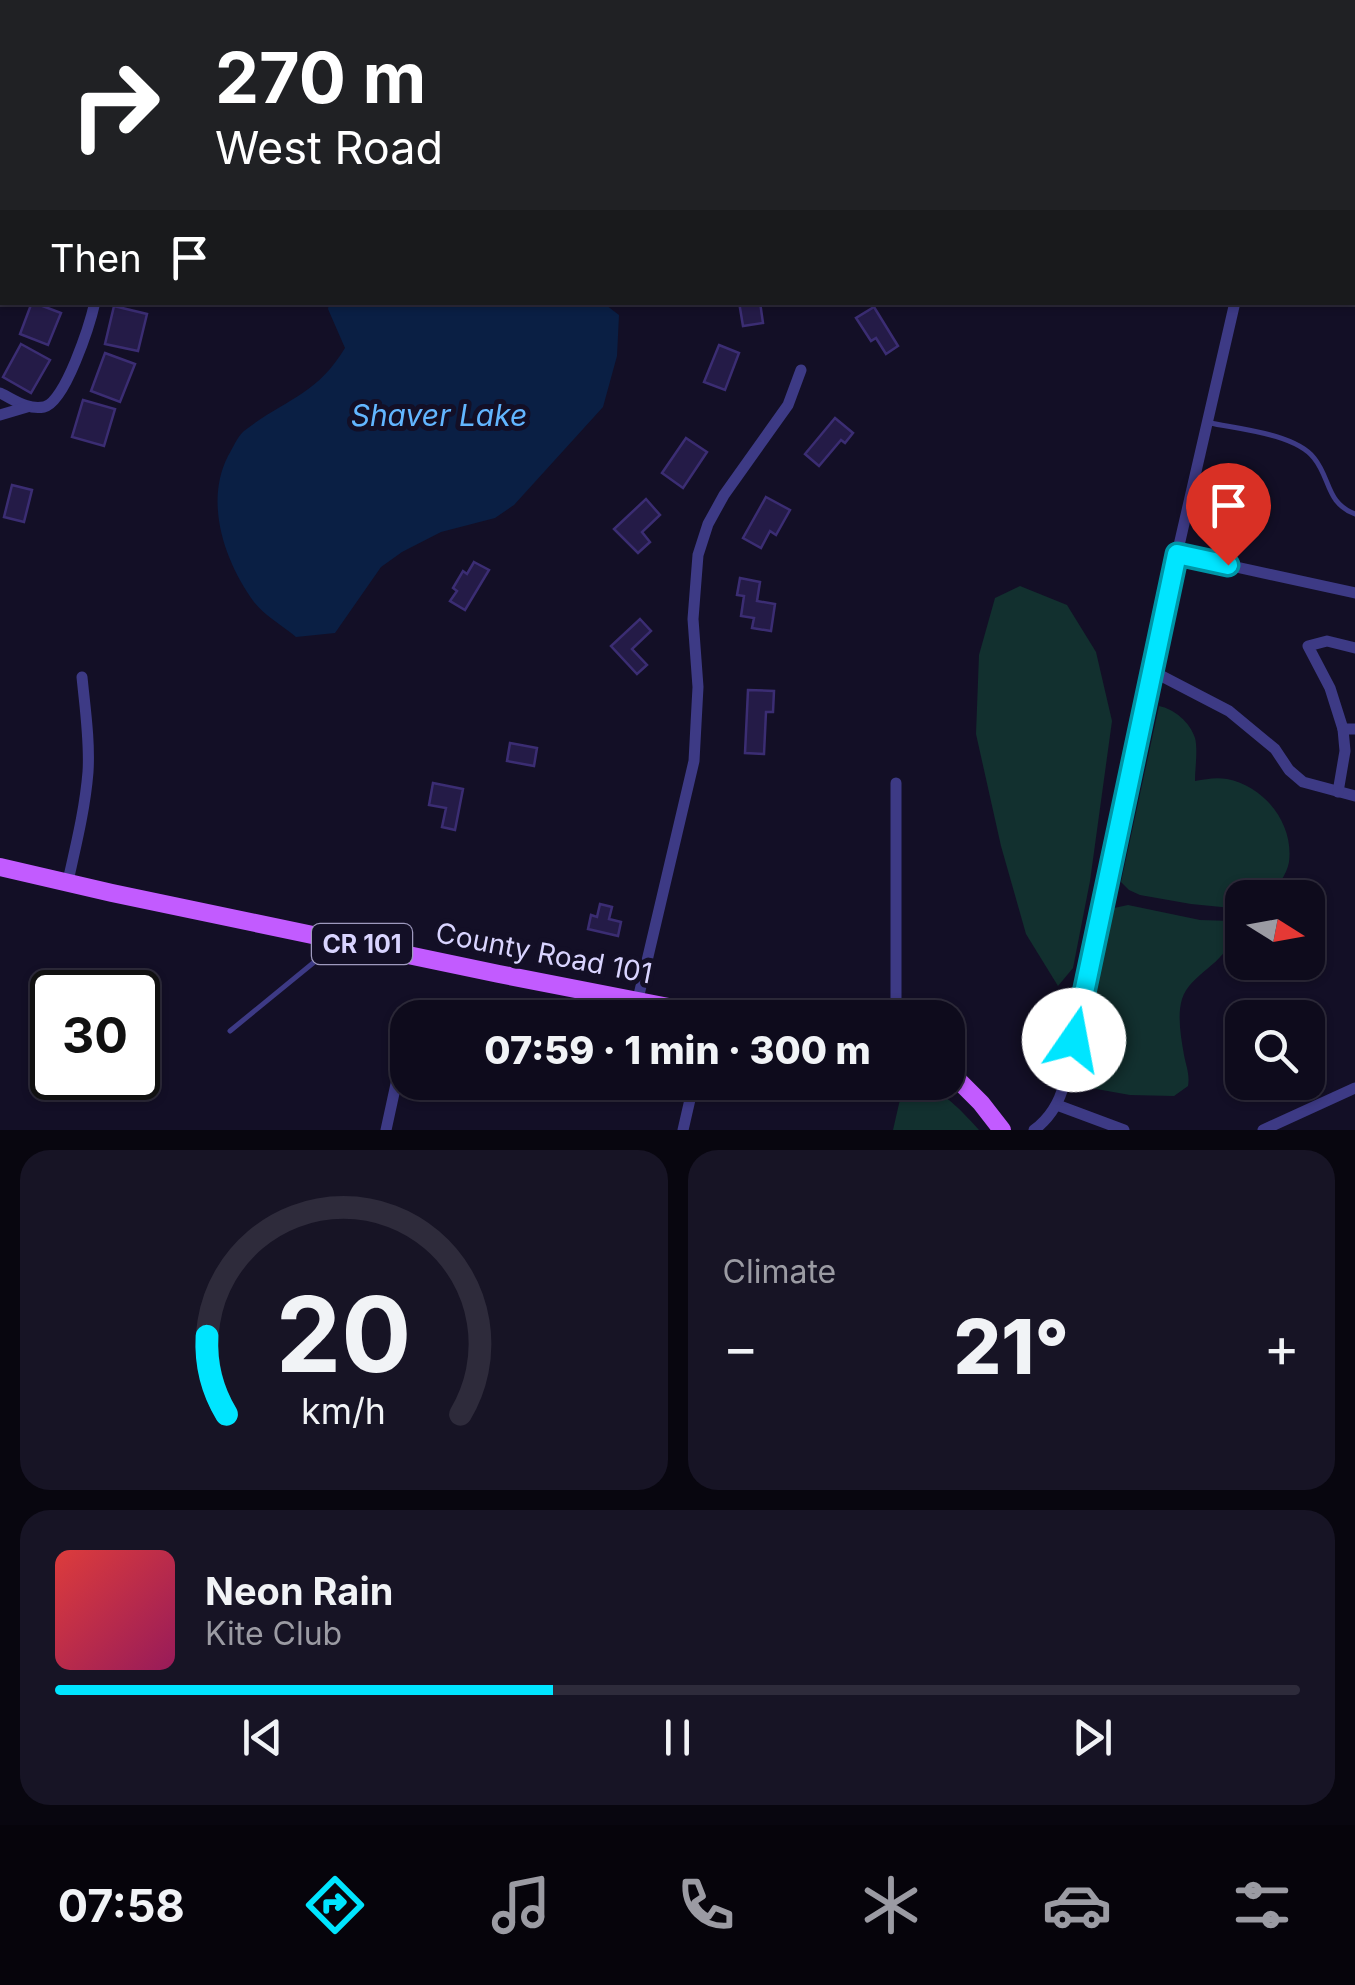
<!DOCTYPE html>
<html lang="en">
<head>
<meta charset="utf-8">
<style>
  :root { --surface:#0e0b1c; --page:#171425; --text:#f1f3f6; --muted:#9b9ba3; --line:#2e2b3b; --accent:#00e5ff }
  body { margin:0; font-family:Inter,sans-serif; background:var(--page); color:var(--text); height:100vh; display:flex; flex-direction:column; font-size:38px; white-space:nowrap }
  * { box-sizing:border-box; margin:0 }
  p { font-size:32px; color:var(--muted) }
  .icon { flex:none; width:55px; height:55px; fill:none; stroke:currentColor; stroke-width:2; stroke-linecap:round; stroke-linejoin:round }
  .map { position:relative; height:1130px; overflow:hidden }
  .drawer { display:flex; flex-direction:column; gap:20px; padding:20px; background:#08060f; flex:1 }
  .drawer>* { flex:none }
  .guide { position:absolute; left:0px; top:0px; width:1355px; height:305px; box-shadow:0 2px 8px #0004,0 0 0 2px var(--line); background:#202124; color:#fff; overflow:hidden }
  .needle { width:65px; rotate:101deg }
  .fabs { position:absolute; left:1225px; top:880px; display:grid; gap:20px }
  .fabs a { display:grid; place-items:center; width:100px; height:100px; border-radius:20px; background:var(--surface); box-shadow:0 2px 8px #0004,0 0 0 2px var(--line); font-size:50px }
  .speed { position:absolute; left:30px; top:970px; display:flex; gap:20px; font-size:50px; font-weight:700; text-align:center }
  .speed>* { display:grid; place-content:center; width:130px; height:130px; border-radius:50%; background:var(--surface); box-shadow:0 2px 8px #0004,0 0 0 2px var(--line); line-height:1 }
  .speed .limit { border:5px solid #111; border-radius:15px; background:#fff; color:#111 }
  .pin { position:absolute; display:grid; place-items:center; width:85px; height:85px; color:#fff; margin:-102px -42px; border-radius:50% 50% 50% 0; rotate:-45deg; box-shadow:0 0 10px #0007 }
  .pin .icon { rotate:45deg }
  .me { position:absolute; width:110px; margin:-55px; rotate:12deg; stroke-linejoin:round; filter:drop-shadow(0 0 8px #0008) }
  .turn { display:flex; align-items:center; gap:35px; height:210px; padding:0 50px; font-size:45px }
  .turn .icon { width:130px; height:130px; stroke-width:2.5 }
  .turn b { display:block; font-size:70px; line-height:85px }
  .then { display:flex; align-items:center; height:95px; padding:0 50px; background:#0003; gap:20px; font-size:38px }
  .big { font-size:75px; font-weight:800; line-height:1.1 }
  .drawer .tile { flex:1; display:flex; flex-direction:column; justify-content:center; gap:15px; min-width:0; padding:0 35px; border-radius:30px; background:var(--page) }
  .drawer .dial { align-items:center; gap:0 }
  .dial svg { height:260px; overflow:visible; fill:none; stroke:var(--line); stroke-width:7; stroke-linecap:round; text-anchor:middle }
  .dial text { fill:var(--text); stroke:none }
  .song { display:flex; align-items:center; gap:30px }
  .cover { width:120px; height:120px; border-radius:15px; background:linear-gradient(135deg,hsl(0 70% 55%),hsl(330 70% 35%)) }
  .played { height:10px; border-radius:5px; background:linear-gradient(90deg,var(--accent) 40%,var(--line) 40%) }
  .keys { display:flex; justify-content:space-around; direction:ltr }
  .heat { display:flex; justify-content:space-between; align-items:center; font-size:55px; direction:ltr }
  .drawer .tiles { flex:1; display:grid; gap:20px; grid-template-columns:1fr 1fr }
  .tile:last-child { grid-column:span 2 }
  .trip { position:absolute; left:390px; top:1000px; width:575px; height:100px; border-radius:30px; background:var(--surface); box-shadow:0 2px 8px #0004,0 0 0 2px var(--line); font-weight:800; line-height:100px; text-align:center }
  .tab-bar { display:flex; height:160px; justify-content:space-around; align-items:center; background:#06040b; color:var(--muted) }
  .tab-bar .icon { width:70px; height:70px }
  .tab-bar .active { color:var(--accent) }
  .tab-bar b { font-size:45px; color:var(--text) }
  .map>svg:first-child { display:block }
  .green { fill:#12302f }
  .water { fill:#0a1f44 }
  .building { fill:#241b47; stroke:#3b2d73; stroke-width:2.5 }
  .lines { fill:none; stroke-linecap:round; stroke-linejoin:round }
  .path { stroke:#2fb8b0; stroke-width:2.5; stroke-dasharray:5 8; stroke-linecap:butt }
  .service { stroke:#3d3a85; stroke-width:5 }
  .minor { stroke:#3d3a85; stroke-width:11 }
  .primary { stroke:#c25bff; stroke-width:18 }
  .route-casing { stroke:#0095a6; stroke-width:25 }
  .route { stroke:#00e5ff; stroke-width:18 }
  .labels { text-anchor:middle; stroke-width:10; stroke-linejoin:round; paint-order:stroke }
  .shield { fill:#130f26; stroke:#9e99be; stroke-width:2.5 }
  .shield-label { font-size:25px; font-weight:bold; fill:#d9d4ff }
  .street-label { font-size:28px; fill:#d9d4ff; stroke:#130f26 }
  .water-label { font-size:30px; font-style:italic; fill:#62b6ff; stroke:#130f26 }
</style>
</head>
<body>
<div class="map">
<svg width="1355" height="1130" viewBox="0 0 1355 1130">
  <rect width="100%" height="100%" fill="#130f26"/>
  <g class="green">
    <path d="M1020 586 1067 605 1096 652 1112 721 1090 881 1073 968 1058 986 1026 934 1001 846 976 734 979 655 995 598Z"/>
    <path d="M1159 706C1174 709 1190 722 1195 738 1198 750 1195 768 1195 781 1206 779 1216 777 1227 779 1264 786 1294 823 1289 862 1287 874 1277 887 1270 897L1242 898V909L1191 904 1140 895 1129 890 1121 882Z"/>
    <path d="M1128 905 1200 920 1232 921C1232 927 1233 932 1232 937 1225 964 1190 974 1182 999 1177 1016 1181 1037 1184 1055 1186 1066 1190 1074 1188 1086L1174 1096 1130 1095 1074 1085 1114 908Z"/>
    <path d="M904 1082C936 1082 959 1108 979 1130H893Z"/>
  </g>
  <path class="water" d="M602 302 619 315 617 356 603 407 514 505 495 518 441 532 402 552 381 567 335 633 296 637C283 626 264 615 254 602 225 562 204 503 228 456 233 448 237 437 244 431 285 399 316 396 345 348L328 309 329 303Z"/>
  <g class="building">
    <path d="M32 302 61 313 48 345 20 334Z"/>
    <path d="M739 302H760L763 323 743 326Z"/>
    <path d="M114 306 147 314 138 351 105 344Z"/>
    <path d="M874 307 898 346 886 354 876 338 871 341 856 318Z"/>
    <path d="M21 344 50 360 31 393 3 377Z"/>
    <path d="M719 345 739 353 725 390 704 382Z"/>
    <path d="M105 353 135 364 120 402 91 391Z"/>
    <path d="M83 400 115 409 104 446 72 437Z"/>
    <path d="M835 418 853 433 845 443 841 440 819 466 805 454Z"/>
    <path d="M686 438 707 452 683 488 662 473Z"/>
    <path d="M12 485 32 490 24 522 4 517Z"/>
    <path d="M766 497 790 510 776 535 770 531 761 548 743 538Z"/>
    <path d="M646 499 660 515 642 532 650 542 638 553 614 529Z"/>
    <path d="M474 562 489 570 465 610 450 601 457 591 453 588 463 571 467 574Z"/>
    <path d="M740 578 760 582 757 601 775 604 771 631 752 628 754 618 741 616 744 596 737 595Z"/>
    <path d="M640 619 651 631 632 649 647 665 637 674 611 646Z"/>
    <path d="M748 690 774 691 773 712H766L764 754 745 753Z"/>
    <path d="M510 743 537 748 534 766 507 761Z"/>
    <path d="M433 783 463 789 455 830 442 827 446 808 429 805Z"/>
    <path d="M600 904 612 907 609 919 621 922 618 936 588 929 591 915 597 917Z"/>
  </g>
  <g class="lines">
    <path class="path" d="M931 1082 947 1092"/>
    <g class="service">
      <path d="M1352 85 1355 86"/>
      <path d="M0 196 2 195"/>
      <path d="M0 220H2"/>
      <path d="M1210 423C1239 429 1295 434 1314 458 1331 479 1326 503 1355 514"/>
      <path d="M230 1031 318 959 324 940"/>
    </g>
    <g class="minor">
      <path d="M702 0 710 2"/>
      <path d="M212 2 213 0"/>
      <path d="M1297 2V0"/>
      <path d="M0 393C15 400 27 410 44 407 65 403 90 324 95 302"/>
      <path d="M0 415 27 407"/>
      <path d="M1177 554 1355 593"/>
      <path d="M1152 671 1229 711 1275 749 1289 770 1303 782 1355 796"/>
      <path d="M1343 729 1330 688 1308 646 1327 641 1355 648"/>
      <path d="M896 783V1018"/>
      <path d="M1338 792 1345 751 1343 729H1355"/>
      <path d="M68 881C76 845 85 809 88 772 90 741 85 708 82 677"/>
      <path d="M638 999 694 761 698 687 693 619 698 555 708 524 724 495 788 405 801 370"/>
      <path d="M1057 1105 1124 1130"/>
      <path d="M386 1130 396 1084"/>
      <path d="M683 1130 694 1082"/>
      <path d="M1034 1130C1050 1118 1059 1104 1064 1084L1177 554 1235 302"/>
      <path d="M1263 1130 1355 1088"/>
    </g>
    <g class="primary">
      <path d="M0 867 112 893 499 974 725 1018"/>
      <path d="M948 1070 981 1103 1002 1130"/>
    </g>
  </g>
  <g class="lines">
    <defs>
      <path id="route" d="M1074 1040 1177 554 1228 565"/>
    </defs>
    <use href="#route" class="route-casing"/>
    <use href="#route" class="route"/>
  </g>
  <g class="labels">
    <rect class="shield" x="312" y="924" width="100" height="40" rx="8"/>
    <g class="shield-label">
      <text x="362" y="953">CR 101</text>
    </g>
    <g class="street-label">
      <text transform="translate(544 953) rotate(11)" y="10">County Road 101</text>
    </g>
    <g class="water-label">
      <text x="439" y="426">Shaver Lake</text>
    </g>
  </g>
</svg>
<div class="fabs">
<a><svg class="needle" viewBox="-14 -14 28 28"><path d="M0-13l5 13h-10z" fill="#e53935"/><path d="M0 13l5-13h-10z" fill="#9b9ba3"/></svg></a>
<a><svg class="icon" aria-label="search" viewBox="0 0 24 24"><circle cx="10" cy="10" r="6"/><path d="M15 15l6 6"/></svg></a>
</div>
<div class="speed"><div class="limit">30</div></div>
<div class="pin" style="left:1228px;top:565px;background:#d93025"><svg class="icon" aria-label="arrive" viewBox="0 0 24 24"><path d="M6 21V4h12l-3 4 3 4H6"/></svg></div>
<svg class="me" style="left:1074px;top:1040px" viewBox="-20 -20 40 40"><circle r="19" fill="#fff"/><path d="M0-13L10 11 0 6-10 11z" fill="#00e5ff"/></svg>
<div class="trip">07:59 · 1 min · 300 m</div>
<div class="guide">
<div class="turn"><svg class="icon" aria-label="right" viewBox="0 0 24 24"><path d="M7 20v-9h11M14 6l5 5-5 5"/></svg><div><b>270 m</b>West Road</div></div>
<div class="then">Then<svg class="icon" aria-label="arrive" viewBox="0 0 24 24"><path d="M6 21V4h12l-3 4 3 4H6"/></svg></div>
</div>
</div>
<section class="drawer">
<div class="tiles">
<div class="tile dial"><svg viewBox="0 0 100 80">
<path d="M14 69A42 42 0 1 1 86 69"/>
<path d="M14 69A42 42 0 0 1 8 45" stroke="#00e5ff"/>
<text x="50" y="56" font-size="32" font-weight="700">20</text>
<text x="50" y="72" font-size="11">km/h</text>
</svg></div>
<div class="tile"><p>Climate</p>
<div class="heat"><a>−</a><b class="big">21°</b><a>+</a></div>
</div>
<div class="tile">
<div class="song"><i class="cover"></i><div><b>Neon Rain</b><p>Kite Club</p></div></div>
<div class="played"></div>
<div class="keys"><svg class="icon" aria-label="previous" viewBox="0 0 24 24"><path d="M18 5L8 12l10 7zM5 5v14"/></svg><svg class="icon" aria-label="pause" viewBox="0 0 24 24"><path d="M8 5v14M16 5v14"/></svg><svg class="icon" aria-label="next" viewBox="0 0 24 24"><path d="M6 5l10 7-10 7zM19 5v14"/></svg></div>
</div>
</div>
</section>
<nav class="tab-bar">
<b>07:58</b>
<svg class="icon active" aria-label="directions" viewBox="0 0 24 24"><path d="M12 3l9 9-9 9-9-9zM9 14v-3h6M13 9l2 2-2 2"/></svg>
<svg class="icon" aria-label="music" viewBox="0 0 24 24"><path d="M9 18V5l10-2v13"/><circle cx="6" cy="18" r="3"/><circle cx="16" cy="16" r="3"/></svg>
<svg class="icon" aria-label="phone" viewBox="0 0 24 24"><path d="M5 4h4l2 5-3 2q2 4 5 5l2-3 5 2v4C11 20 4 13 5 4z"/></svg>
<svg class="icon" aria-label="climate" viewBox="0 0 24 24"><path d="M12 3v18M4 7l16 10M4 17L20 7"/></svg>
<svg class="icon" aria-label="car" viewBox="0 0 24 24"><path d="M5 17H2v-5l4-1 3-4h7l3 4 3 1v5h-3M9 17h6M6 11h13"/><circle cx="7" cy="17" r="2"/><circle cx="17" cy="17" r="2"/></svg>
<svg class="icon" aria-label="filters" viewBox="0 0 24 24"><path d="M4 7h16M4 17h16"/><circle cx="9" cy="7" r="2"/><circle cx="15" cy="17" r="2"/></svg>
</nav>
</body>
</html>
